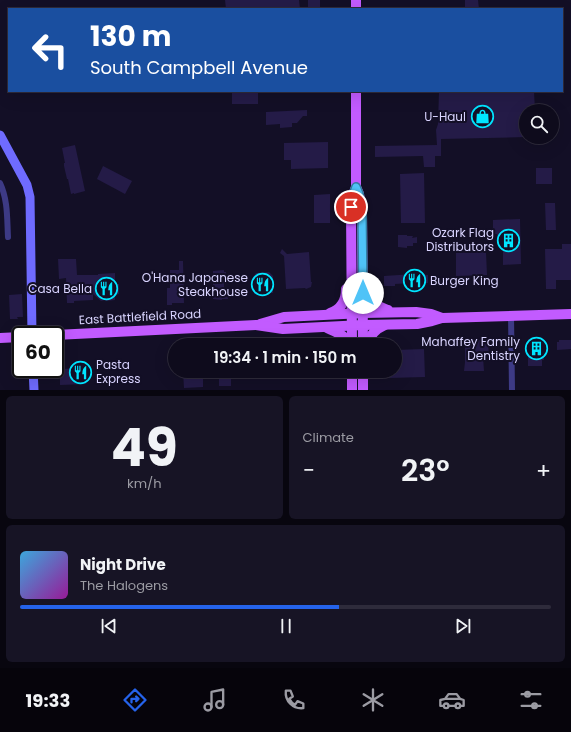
<!DOCTYPE html>
<html lang="en">
<head>
<meta charset="utf-8">
<style>
  :root { --surface:#0e0b1c; --page:#171425; --text:#f1f3f6; --muted:#9b9ba3; --line:#2e2b3b; --accent:#2563eb }
  body { margin:0; font-family:Poppins,sans-serif; background:var(--page); color:var(--text); height:100vh; display:flex; flex-direction:column; font-size:15px; white-space:nowrap }
  * { box-sizing:border-box; margin:0 }
  p { font-size:13px; color:var(--muted) }
  .icon { flex:none; width:22px; height:22px; fill:none; stroke:currentColor; stroke-width:2; stroke-linecap:round; stroke-linejoin:round }
  .map { position:relative; height:390px; overflow:hidden }
  .sheet { display:flex; flex-direction:column; gap:6px; padding:6px; background:#08060f; flex:1 }
  .sheet>* { flex:none }
  .banner { position:absolute; left:8px; top:8px; width:555px; height:84px; border-radius:0px; box-shadow:0 4px 16px #0002,0 0 0 1px var(--line); background:#1a4fa0; color:#fff; overflow:hidden }
  .tools { position:absolute; left:519px; top:104px; display:grid; gap:8px }
  .tools a { display:grid; place-items:center; width:40px; height:40px; border-radius:50%; background:var(--surface); box-shadow:0 4px 16px #0002,0 0 0 1px var(--line); font-size:20px }
  .speed { position:absolute; left:12px; top:326px; display:flex; gap:8px; font-size:20px; font-weight:700; text-align:center }
  .speed>* { display:grid; place-content:center; width:52px; height:52px; border-radius:50%; background:var(--surface); box-shadow:0 4px 16px #0002,0 0 0 1px var(--line); line-height:1 }
  .speed .limit { border:2px solid #111; border-radius:6px; background:#fff; color:#111 }
  .pin { position:absolute; display:grid; place-items:center; width:34px; height:34px; color:#fff; margin:-17px; border:2px solid #fff; border-radius:50%; box-shadow:0 1px 4px #0007 }
  .me { position:absolute; width:44px; margin:-22px; rotate:0deg; stroke-linejoin:round; filter:drop-shadow(0 0 3px #0008) }
  .turn { display:flex; align-items:center; gap:14px; height:84px; padding:0 16px; font-size:18px }
  .turn .icon { width:52px; height:52px; stroke-width:2.5 }
  .turn b { display:block; font-size:28px; line-height:34px }
  .big { font-size:30px; font-weight:600; line-height:1.1 }
  .sheet .widget { flex:1; display:flex; flex-direction:column; justify-content:center; gap:6px; min-width:0; padding:0 14px; border-radius:6px; background:var(--page) }
  .sheet .dial { align-items:center; gap:0 }
  .dial b { font-size:52px; line-height:1 }
  .song { display:flex; align-items:center; gap:12px }
  .cover { width:48px; height:48px; border-radius:6px; background:linear-gradient(135deg,hsl(200 70% 55%),hsl(300 70% 35%)) }
  .played { height:4px; border-radius:2px; background:linear-gradient(90deg,var(--accent) 60%,var(--line) 60%) }
  .keys { display:flex; justify-content:space-around; direction:ltr }
  .heat { display:flex; justify-content:space-between; align-items:center; font-size:22px; direction:ltr }
  .sheet .tiles { flex:1; display:grid; gap:6px; grid-template-columns:1fr 1fr }
  .widget:last-child { grid-column:span 2 }
  .trip { position:absolute; left:168px; top:338px; width:234px; height:40px; border-radius:20px; background:var(--surface); box-shadow:0 4px 16px #0002,0 0 0 1px var(--line); font-weight:600; line-height:40px; text-align:center }
  .tab-bar { display:flex; height:64px; justify-content:space-around; align-items:center; background:#06040b; color:var(--muted) }
  .tab-bar .icon { width:28px; height:28px }
  .tab-bar .current { color:var(--accent) }
  .tab-bar b { font-size:18px; color:var(--text) }
  .map>svg:first-child { display:block }
  .building { fill:#241b47 }
  .lines { fill:none; stroke-linecap:round; stroke-linejoin:round }
  .street { stroke:#3d3a85; stroke-width:6 }
  .secondary { stroke:#6f6bff; stroke-width:9 }
  .primary { stroke:#c25bff; stroke-width:10 }
  .route-casing { stroke:#337fa1; stroke-width:10 }
  .route { stroke:#4fc3f7; stroke-width:7 }
  .labels { text-anchor:middle; stroke-width:4; stroke-linejoin:round; paint-order:stroke }
  .poi-label { font-size:12px; fill:#d9d4ff; stroke:#130f26; text-anchor:end }
  .street-label { font-size:12px; fill:#d9d4ff; stroke:#130f26 }
</style>
</head>
<body>
<div class="map">
<svg width="571" height="390" viewBox="0 0 571 390">
  <rect width="100%" height="100%" fill="#130f26"/>
  <g class="building">
    <path d="M225 0H299L300 9H226Z"/>
    <rect x="308" y="0" width="12" height="9"/>
    <path d="M465 0H478L479 9H465Z"/>
    <rect x="232" y="91" width="26" height="13"/>
    <path d="M439 91H534L535 111H526V137L441 139V156H435V167H424L423 156 375 157V146L437 145 436 130 438 124Z"/>
    <path d="M307 110V116H303L297 123H292V127L280 128V124L266 125V112Z"/>
    <path d="M328 142V168L291 169V160H284V143Z"/>
    <path d="M75 145 85 191 74 194V193L71 194 68 179H67L64 166V163H65L62 148Z"/>
    <path d="M103 166 132 181 125 194 97 179Z"/>
    <rect x="536" y="168" width="16" height="16"/>
    <path d="M424 173 425 223H401L400 174Z"/>
    <path d="M330 194V223H314V195Z"/>
    <path d="M545 203H555L556 230H546Z"/>
    <path d="M520 219 521 264 503 265V246H498L497 234H493V220Z"/>
    <path d="M398 235H407V236H413L412 238 417 237V243H413V246H407V248L398 247Z"/>
    <path d="M562 244H571V280H556V289H546L545 249H562Z"/>
    <path d="M282 249 287 254 309 252 311 282H312L311 287 306 289 305 288 286 289 284 256 280 253Z"/>
    <path d="M486 252 487 275 456 276V253Z"/>
    <path d="M58 259H76L77 275H98V274L115 273V284H119V294L115 295V300L106 301 105 300 101 301 93 294V300L74 301V303H67L66 278 59 279Z"/>
    <path d="M179 261H183L184 303H172V305H167V288H170V270H179Z"/>
    <path d="M224 270V272H226V282H224V292H228V299H222V300L213 299V283H211L210 277H213V271Z"/>
    <path d="M269 272 273 276V293L254 294 253 277 256 273Z"/>
    <path d="M414 274H425V275H428V283H420V286H411V283L395 284V286H384V276Z"/>
    <path d="M22 294 23 317H17L18 319H10L9 295Z"/>
    <path d="M528 339H543L544 360H542V366H528Z"/>
    <path d="M471 340H488L489 357H483L484 371H464L465 362V344H471Z"/>
    <path d="M559 340H571V349L557 350V342H559Z"/>
    <path d="M424 349 425 377 389 378V371H395V350Z"/>
    <path d="M86 368V384L60 385V369Z"/>
    <path d="M183 371H203V387L184 388Z"/>
    <rect x="219" y="371" width="12" height="15"/>
  </g>
  <g class="lines">
    <g class="street">
      <path d="M0 183C8 200 7 219 8 237"/>
      <path d="M511 315 512 390"/>
    </g>
    <g class="secondary">
      <path d="M0 135 27 185 30 197 32 335"/>
      <path d="M33 369 34 390"/>
    </g>
    <g class="primary">
      <path d="M356 0V9"/>
      <path d="M356 187 359 194 362 212 363 345"/>
      <path d="M363 293C368 303 378 306 388 310"/>
      <path d="M330 313C342 309 346 300 346 289"/>
      <path d="M260 324 284 317 363 313 416 312 431 314 442 318"/>
      <path d="M327 328C336 332 346 335 350 345"/>
      <path d="M55 335 256 325 283 329 363 325 417 324 432 321 442 318 571 314"/>
      <path d="M0 338 21 337"/>
      <path d="M352 345 351 207 353 195 356 187V91"/>
      <path d="M368 345C369 335 376 329 385 325"/>
      <path d="M352 371V390"/>
      <path d="M363 371V390"/>
    </g>
  </g>
  <g class="lines">
    <defs>
      <path id="route" d="M351 207 353 195 356 187 359 194 362 212 363 293"/>
    </defs>
    <use href="#route" class="route-casing"/>
    <use href="#route" class="route"/>
  </g>
  <defs>
    <symbol id="shop-ring" viewBox="-11 -11 22 22"><circle r="9.5" fill="#130f26" stroke="#00e5ff" stroke-width="1.5"/><path d="M-5-2.5h2.3a2.7 3.5 0 0 1 5.4 0H5L5.5 6h-11ZM-1.5-2.5h3a1.5 2.3 0 0 0-3 0Z" fill="#00e5ff"/></symbol>
    <symbol id="building-ring" viewBox="-11 -11 22 22"><circle r="9.5" fill="#130f26" stroke="#00e5ff" stroke-width="1.5"/><path d="M-4-6H4V6H1V3H-1V6H-4ZM-2.5-4.3h1.7v1.8h-1.7ZM.8-4.3h1.7v1.8H.8ZM-2.5-1h1.7V.8h-1.7ZM.8-1h1.7V.8H.8Z" fill="#00e5ff"/></symbol>
    <symbol id="restaurant-ring" viewBox="-11 -11 22 22"><circle r="9.5" fill="#130f26" stroke="#00e5ff" stroke-width="1.5"/><path d="M-5-6h1v4h1v-4h1v4h1v-4h1v5L-1.5 .5V6h-2V.5L-5-1ZM5-6V6H3V1.5H1.5Q1.5-4 5-6Z" fill="#00e5ff"/></symbol>
  </defs>
  <g fill-rule="evenodd">
    <use href="#shop-ring" x="470" y="104" width="25" height="25"/>
    <use href="#building-ring" x="496" y="228" width="25" height="25"/>
    <use href="#restaurant-ring" x="402" y="268" width="25" height="25"/>
    <use href="#restaurant-ring" x="250" y="272" width="25" height="25"/>
    <use href="#restaurant-ring" x="94" y="276" width="25" height="25"/>
    <use href="#building-ring" x="524" y="336" width="25" height="25"/>
    <use href="#restaurant-ring" x="68" y="360" width="25" height="25"/>
  </g>
  <g class="labels">
    <g class="poi-label">
      <text x="466" y="121">U-Haul</text>
      <text x="494" y="237">Ozark Flag<tspan x="494" dy="14">Distributors</tspan></text>
      <text x="248" y="282">O'Hana Japanese<tspan x="248" dy="14">Steakhouse</tspan></text>
      <text x="430" y="285" text-anchor="start">Burger King</text>
      <text x="92" y="293">Casa Bella</text>
      <text x="520" y="346">Mahaffey Family<tspan x="520" dy="14">Dentistry</tspan></text>
      <text x="96" y="369" text-anchor="start">Pasta<tspan x="96" dy="14">Express</tspan></text>
    </g>
    <g class="street-label">
      <text transform="translate(140 317) rotate(-3)" y="4">East Battlefield Road</text>
    </g>
  </g>
</svg>
<div class="tools">
<a><svg class="icon" aria-label="search" viewBox="0 0 24 24"><circle cx="10" cy="10" r="6"/><path d="M15 15l6 6"/></svg></a>
</div>
<div class="speed"><div class="limit">60</div></div>
<div class="pin" style="left:351px;top:207px;background:#d93025"><svg class="icon" aria-label="arrive" viewBox="0 0 24 24"><path d="M6 21V4h12l-3 4 3 4H6"/></svg></div>
<svg class="me" style="left:363px;top:293px" viewBox="-20 -20 40 40"><circle r="19" fill="#fff"/><path d="M0-13L10 11 0 6-10 11z" fill="#4fc3f7"/></svg>
<div class="trip">19:34 · 1 min · 150 m</div>
<div class="banner">
<div class="turn"><svg class="icon" aria-label="left" viewBox="0 0 24 24"><path d="M17 20v-9H6M10 6l-5 5 5 5"/></svg><div><b>130 m</b>South Campbell Avenue</div></div>
</div>
</div>
<section class="sheet">
<div class="tiles">
<div class="widget dial"><b>49</b><p>km/h</p></div>
<div class="widget"><p>Climate</p>
<div class="heat"><a>−</a><b class="big">23°</b><a>+</a></div>
</div>
<div class="widget">
<div class="song"><i class="cover"></i><div><b>Night Drive</b><p>The Halogens</p></div></div>
<div class="played"></div>
<div class="keys"><svg class="icon" aria-label="previous" viewBox="0 0 24 24"><path d="M18 5L8 12l10 7zM5 5v14"/></svg><svg class="icon" aria-label="pause" viewBox="0 0 24 24"><path d="M8 5v14M16 5v14"/></svg><svg class="icon" aria-label="next" viewBox="0 0 24 24"><path d="M6 5l10 7-10 7zM19 5v14"/></svg></div>
</div>
</div>
</section>
<nav class="tab-bar">
<b>19:33</b>
<svg class="icon current" aria-label="directions" viewBox="0 0 24 24"><path d="M12 3l9 9-9 9-9-9zM9 14v-3h6M13 9l2 2-2 2"/></svg>
<svg class="icon" aria-label="music" viewBox="0 0 24 24"><path d="M9 18V5l10-2v13"/><circle cx="6" cy="18" r="3"/><circle cx="16" cy="16" r="3"/></svg>
<svg class="icon" aria-label="phone" viewBox="0 0 24 24"><path d="M5 4h4l2 5-3 2q2 4 5 5l2-3 5 2v4C11 20 4 13 5 4z"/></svg>
<svg class="icon" aria-label="climate" viewBox="0 0 24 24"><path d="M12 3v18M4 7l16 10M4 17L20 7"/></svg>
<svg class="icon" aria-label="car" viewBox="0 0 24 24"><path d="M5 17H2v-5l4-1 3-4h7l3 4 3 1v5h-3M9 17h6M6 11h13"/><circle cx="7" cy="17" r="2"/><circle cx="17" cy="17" r="2"/></svg>
<svg class="icon" aria-label="filters" viewBox="0 0 24 24"><path d="M4 7h16M4 17h16"/><circle cx="9" cy="7" r="2"/><circle cx="15" cy="17" r="2"/></svg>
</nav>
</body>
</html>
